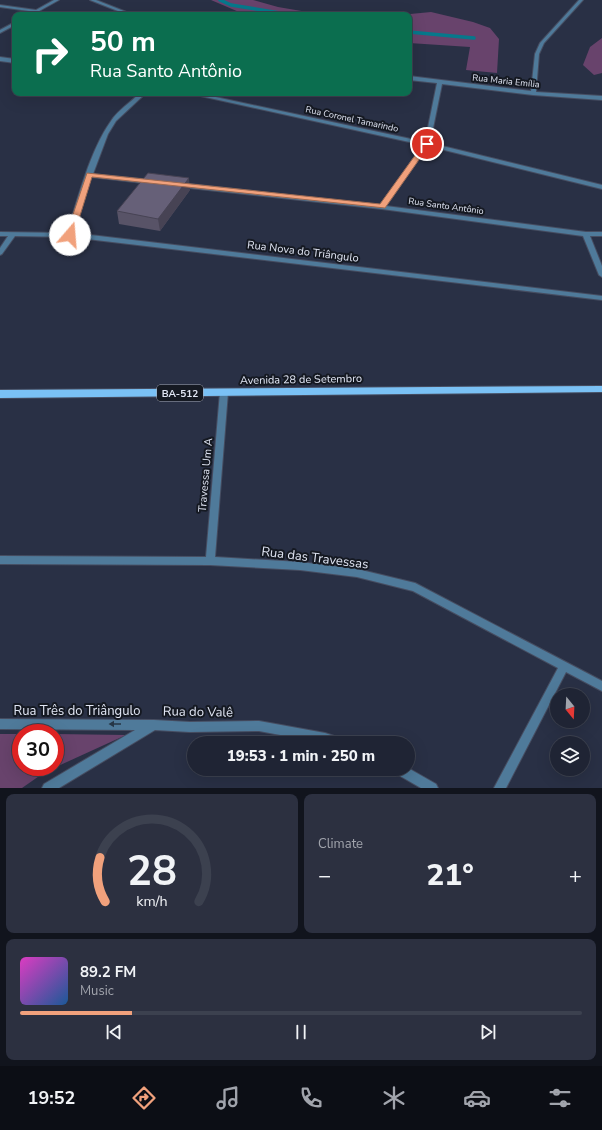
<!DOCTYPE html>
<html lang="en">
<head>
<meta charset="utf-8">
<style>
  :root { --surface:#1f2434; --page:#2c3040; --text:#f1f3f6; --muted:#a1a4ac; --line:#3c414f; --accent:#f1a17c }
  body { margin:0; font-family:"Nunito Sans",sans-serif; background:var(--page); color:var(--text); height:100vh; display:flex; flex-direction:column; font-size:15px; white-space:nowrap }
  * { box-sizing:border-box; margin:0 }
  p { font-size:13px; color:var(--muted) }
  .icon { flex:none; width:22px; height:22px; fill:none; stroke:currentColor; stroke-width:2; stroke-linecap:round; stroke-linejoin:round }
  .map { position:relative; height:788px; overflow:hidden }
  .panel { display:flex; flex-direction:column; gap:6px; padding:6px; background:#11141d; flex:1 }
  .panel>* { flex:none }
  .guide { position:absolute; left:12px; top:12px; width:400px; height:84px; border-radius:8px; box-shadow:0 4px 16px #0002,0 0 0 1px var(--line); background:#0b6e4f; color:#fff; overflow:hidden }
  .needle { width:26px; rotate:162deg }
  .buttons { position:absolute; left:550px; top:688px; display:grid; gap:8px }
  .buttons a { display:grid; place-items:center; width:40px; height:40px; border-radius:50%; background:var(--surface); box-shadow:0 4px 16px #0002,0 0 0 1px var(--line); font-size:20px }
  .speed { position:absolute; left:12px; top:724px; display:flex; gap:8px; font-size:20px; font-weight:700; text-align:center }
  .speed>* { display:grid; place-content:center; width:52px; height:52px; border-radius:50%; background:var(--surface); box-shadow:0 4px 16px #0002,0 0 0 1px var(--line); line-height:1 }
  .speed .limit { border:6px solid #d22; background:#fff; color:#111 }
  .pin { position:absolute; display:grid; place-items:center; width:34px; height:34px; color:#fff; margin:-17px; border:2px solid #fff; border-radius:50%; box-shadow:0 1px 4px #0007 }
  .me { position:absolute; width:44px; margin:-22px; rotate:18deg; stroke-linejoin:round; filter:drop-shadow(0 0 3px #0008) }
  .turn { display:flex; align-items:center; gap:14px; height:84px; padding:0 12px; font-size:18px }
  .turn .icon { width:52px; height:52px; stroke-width:2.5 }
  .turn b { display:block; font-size:28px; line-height:34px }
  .big { font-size:30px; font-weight:800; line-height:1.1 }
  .panel .widget { flex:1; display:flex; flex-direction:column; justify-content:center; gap:6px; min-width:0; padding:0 14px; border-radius:8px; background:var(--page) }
  .panel .dial { align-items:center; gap:0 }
  .dial svg { height:104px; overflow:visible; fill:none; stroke:var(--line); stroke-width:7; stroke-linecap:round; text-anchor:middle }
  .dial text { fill:var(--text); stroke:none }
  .song { display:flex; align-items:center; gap:12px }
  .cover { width:48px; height:48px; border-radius:6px; background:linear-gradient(135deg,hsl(310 70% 55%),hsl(210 70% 35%)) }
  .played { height:4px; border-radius:2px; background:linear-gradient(90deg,var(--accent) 20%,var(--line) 20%) }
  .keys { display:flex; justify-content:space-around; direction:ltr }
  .heat { display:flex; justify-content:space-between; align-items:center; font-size:22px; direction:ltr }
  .panel .tiles { flex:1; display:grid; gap:6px; grid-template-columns:1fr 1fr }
  .widget:last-child { grid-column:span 2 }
  .trip { position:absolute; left:187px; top:736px; width:228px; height:40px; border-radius:20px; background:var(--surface); box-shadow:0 4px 16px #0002,0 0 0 1px var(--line); font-weight:800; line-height:40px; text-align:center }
  .menu { display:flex; height:64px; justify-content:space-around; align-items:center; background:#0c0e15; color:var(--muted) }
  .menu .icon { width:28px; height:28px }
  .menu .selected { color:var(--accent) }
  .menu b { font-size:18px; color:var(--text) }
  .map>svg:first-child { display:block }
  .green { fill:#68436c }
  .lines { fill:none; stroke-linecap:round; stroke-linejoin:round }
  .stream { stroke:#06788b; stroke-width:3.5 }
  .minor-casing { stroke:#464d61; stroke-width:2 }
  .tertiary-casing { stroke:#464d61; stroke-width:2 }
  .primary-casing { stroke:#464d61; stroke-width:2 }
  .minor { fill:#4f7a9a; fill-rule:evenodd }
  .tertiary { fill:#4f7a9a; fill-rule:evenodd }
  .primary { fill:#7ac1f5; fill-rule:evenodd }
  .wall { fill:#585367 }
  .shaded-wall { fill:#474354 }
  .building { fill:#666078; stroke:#474354 }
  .oneway { fill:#263646 }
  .route { fill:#f1a17c; stroke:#9d6951 }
  .labels { text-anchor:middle; stroke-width:4; stroke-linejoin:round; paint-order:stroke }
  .far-street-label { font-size:9px; fill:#e1e6f4; stroke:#151922 }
  .shield { fill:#151922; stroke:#a4a8b5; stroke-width:1 }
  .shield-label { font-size:10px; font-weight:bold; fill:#e1e6f4 }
  .street-label { font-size:11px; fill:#e1e6f4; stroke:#151922 }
  .near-street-label { font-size:13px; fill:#e1e6f4; stroke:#151922 }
</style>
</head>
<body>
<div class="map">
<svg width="602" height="788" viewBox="0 0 602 788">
  <rect width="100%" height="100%" fill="#293045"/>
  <g class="green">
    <path d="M211 0H253L278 7 325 15H246Z"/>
    <path d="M431 12 473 22 490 28 499 39 497 73 466 70 470 47 409 43V15H400Z"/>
    <path d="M602 38V73L594 75 583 65 590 47Z"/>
    <path d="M0 734H21V767H55V734L126 735 45 772 22 788H0Z"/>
  </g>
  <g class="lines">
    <g class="stream">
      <path d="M220 0 231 5 292 15"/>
      <path d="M409 32 474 38"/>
    </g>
    <defs>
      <g id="minor">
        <path d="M90 0H96L134 15H128Z"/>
        <path d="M579 0H583L544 43 539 54 536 92 602 96V100L533 95 442 84 430 143 602 185V189L428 146 386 206 586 232H602V236H590L602 266V277L599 275 583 236 382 209 180 187 177 185 180 183 380 205 423 145 187 93H197L425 142 437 83 409 80V76L531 91 535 54 540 43Z"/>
        <path d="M0 5 36 10 38 11 36 12 0 7Z"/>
        <path d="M0 57 15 59V63L0 61Z"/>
        <path d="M140 93H146L116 121 108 134 93 174 152 180 155 182 152 184 91 177 74 233 602 296V300L70 237 15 236 2 254 0 255V248L8 236H0V232L67 233C78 199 90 150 111 121 118 110 131 102 140 93Z"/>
        <path d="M224 389 228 392 215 557 300 562 357 569 415 583 602 681V691L566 672 506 788H494L558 668 413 591 357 577 300 570 210 565 0 564V556L206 557 220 392Z"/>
        <path d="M0 719 154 720 190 722 259 721 325 733 343 739 345 743H323L259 731 190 732 155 730 59 788H42L44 784 135 730 0 729Z"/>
        <path d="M408 768 436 784 438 788H421L395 773 393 769H408Z"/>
      </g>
      <g id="tertiary">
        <path d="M54 0H59L32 15H27Z"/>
        <path d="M15 22V25L0 33V30Z"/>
      </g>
      <path id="primary" d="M602 386V392L0 398V390Z"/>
    </defs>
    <use href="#minor" class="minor-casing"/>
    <use href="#tertiary" class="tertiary-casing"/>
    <use href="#primary" class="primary-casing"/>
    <use href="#minor" class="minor"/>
    <use href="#tertiary" class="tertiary"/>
    <use href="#primary" class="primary"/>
  </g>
  <path class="wall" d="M190 190 160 231 119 224 117 211Z"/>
  <path class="shaded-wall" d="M189 178 190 190 160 231 158 219Z"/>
  <path class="building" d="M148 173 189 178 158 219 117 211Z"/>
  <defs><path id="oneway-solid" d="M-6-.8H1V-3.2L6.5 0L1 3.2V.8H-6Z"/></defs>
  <use class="oneway" href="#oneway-solid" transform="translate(115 724) rotate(-180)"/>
  <path class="route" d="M427 142 430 144 385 208 92 177 74 235 70 237 66 235 87 173 380 204 424 143Z"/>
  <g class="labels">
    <g class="far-street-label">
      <text transform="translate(506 81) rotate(6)" y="3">Rua Maria Emília</text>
      <text transform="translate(352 119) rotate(12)" y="3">Rua Coronel Tamarindo</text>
      <text transform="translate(446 206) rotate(8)" y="3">Rua Santo Antônio</text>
    </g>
    <rect class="shield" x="157" y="385" width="46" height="16" rx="3"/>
    <g class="shield-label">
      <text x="180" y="397">BA-512</text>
    </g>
    <g class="street-label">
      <text transform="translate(303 251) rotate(7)" y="4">Rua Nova do Triângulo</text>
      <text transform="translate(301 379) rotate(-1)" y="4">Avenida 28 de Setembro</text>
      <text transform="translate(205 475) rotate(-85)" y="4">Travessa Um A</text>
    </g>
    <g class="near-street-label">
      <text transform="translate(315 557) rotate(7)" y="5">Rua das Travessas</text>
      <text x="77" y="715">Rua Três do Triângulo</text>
      <text transform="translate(198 711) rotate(1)" y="5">Rua do Valê</text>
    </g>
  </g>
</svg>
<div class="buttons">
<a><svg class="needle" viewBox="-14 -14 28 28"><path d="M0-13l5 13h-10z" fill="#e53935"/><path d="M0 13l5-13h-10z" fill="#a1a4ac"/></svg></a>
<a><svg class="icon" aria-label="layers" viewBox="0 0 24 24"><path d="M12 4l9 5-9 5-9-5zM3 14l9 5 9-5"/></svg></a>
</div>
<div class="speed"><div class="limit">30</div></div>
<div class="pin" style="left:427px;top:144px;background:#d93025"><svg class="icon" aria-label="arrive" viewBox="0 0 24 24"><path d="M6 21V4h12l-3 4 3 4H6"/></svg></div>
<svg class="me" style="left:70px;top:235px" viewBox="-20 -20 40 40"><circle r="19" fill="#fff"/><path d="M0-13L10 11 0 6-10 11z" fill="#f1a17c"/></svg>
<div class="trip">19:53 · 1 min · 250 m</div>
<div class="guide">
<div class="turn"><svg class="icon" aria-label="right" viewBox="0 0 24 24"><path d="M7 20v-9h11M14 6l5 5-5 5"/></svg><div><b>50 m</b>Rua Santo Antônio</div></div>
</div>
</div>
<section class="panel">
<div class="tiles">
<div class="widget dial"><svg viewBox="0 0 100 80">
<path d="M14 69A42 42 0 1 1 86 69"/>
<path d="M14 69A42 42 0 0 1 10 35" stroke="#f1a17c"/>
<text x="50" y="56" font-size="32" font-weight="700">28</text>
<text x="50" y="72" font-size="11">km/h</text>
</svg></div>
<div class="widget"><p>Climate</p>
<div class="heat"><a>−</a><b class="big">21°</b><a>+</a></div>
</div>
<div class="widget">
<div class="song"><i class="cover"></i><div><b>89.2 FM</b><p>Music</p></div></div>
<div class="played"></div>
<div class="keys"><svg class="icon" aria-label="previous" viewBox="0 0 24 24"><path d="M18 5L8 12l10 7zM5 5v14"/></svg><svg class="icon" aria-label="pause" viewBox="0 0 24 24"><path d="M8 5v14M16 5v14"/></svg><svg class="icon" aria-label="next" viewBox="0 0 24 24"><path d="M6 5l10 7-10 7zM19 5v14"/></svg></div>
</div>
</div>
</section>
<nav class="menu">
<b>19:52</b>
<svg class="icon selected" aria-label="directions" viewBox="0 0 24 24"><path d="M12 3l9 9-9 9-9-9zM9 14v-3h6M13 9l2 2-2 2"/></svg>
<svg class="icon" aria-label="music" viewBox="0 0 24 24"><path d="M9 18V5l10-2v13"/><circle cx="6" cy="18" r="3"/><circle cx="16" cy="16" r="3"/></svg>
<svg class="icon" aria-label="phone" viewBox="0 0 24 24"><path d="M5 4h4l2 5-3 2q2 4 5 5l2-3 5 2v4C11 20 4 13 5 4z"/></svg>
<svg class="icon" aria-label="climate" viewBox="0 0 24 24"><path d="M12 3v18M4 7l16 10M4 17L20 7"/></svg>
<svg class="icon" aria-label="car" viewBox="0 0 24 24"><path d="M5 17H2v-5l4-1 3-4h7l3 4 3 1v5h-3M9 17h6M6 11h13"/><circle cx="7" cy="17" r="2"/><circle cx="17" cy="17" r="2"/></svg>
<svg class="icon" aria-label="filters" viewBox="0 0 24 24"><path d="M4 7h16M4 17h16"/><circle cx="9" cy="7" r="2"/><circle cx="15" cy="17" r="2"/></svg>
</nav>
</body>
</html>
